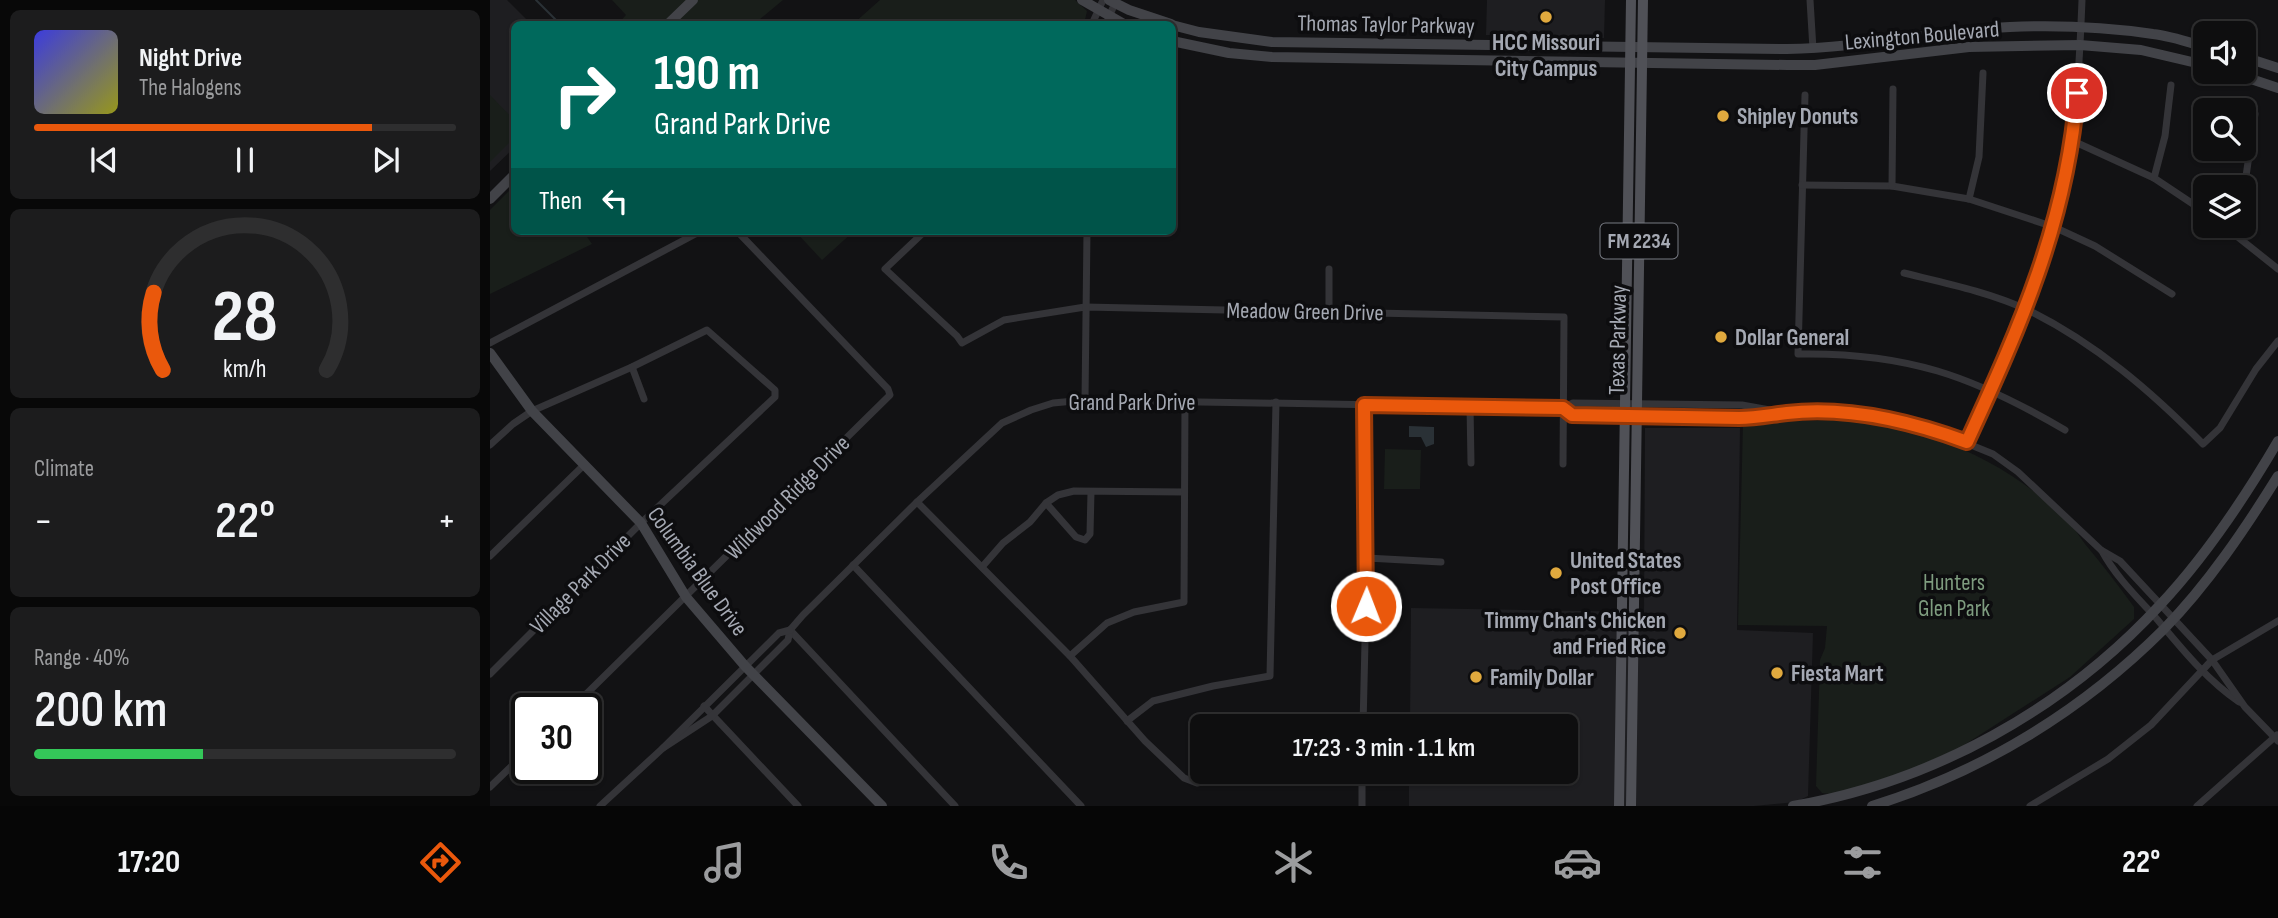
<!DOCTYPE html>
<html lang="en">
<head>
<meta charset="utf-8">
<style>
  :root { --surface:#0e0e0f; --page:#1c1c1d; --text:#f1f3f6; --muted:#9b9c9e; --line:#2e2e2f; --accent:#ea580c }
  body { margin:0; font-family:"Sofia Sans Condensed",sans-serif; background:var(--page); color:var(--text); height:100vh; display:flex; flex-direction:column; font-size:26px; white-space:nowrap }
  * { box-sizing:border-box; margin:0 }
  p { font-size:23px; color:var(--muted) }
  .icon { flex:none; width:38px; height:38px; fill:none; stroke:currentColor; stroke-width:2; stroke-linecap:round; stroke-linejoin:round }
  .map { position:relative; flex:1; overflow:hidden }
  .details { display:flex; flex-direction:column; gap:10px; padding:10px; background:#080808; width:490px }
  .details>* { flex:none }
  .hud { position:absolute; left:21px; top:21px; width:665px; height:214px; border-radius:10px; box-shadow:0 2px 5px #0004,0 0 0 2px var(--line); background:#00695c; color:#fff; overflow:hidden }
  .controls { position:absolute; left:1703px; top:21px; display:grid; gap:14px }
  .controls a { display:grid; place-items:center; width:63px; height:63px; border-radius:10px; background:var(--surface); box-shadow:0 2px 5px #0004,0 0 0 2px var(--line); font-size:35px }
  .speed { position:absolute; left:21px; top:693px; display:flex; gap:14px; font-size:35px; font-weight:700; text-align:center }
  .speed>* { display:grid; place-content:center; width:91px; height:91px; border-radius:50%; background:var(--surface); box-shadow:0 2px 5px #0004,0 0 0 2px var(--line); line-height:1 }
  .speed .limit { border:4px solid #111; border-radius:10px; background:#fff; color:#111 }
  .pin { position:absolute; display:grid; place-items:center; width:60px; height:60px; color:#fff; margin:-30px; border:4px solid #fff; border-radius:50%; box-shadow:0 2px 7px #0007 }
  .me { position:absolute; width:77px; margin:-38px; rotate:1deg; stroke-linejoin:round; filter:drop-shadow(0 0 5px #0008) }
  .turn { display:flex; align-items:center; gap:24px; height:147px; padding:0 28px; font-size:32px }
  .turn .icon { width:91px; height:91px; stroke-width:2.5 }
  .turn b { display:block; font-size:49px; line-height:60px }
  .then { display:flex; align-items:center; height:66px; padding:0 28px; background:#0003; gap:14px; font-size:26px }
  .big { font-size:52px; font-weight:600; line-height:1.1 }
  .details .card { flex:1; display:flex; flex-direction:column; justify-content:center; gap:10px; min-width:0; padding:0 24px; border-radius:10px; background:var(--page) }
  .details .dial { align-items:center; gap:0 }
  .dial svg { height:182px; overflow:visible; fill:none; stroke:var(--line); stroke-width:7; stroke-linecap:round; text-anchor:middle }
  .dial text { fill:var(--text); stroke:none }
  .song { display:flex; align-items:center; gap:21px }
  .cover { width:84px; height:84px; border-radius:10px; background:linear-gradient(135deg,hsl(240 70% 55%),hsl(60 70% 35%)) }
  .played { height:7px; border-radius:4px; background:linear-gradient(90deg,var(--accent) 80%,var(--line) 80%) }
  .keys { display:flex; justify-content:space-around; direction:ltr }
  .heat { display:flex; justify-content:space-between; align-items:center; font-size:38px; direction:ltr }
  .charge { height:10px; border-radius:5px; background:linear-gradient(90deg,#34c759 40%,var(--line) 0) }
  .trip { position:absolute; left:700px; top:714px; width:388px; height:70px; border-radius:10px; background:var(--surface); box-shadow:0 2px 5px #0004,0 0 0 2px var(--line); font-weight:600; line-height:70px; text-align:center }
  .menu { display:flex; height:112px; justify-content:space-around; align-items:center; background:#060606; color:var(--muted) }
  .menu .icon { width:49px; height:49px }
  .menu .on { color:var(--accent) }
  .menu b { font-size:32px; color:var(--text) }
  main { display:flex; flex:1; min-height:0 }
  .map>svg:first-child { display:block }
  .built { fill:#1e1e21 }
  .green { fill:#191e1a }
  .water { fill:#2a3136 }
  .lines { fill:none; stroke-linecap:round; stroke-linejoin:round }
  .stream { stroke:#2a3136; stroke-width:2 }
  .street { stroke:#343438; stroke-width:7 }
  .secondary { stroke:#424348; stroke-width:10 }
  .primary { stroke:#505157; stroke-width:10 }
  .route-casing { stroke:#983908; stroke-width:18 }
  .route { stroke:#ea580c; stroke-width:12 }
  .poi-dot { fill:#e0a93e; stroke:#0d0d0f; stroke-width:2.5 }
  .labels { text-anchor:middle; stroke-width:7; stroke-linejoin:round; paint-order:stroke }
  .shield { fill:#0d0d0f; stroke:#777a82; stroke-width:2 }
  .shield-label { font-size:21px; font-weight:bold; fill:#a5a9b3 }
  .street-label { font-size:23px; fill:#a5a9b3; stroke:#0d0d0f }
  .poi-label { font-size:23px; font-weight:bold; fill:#a5a9b3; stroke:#0d0d0f; text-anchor:start }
  .park-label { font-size:23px; fill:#7e9c7f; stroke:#0d0d0f }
</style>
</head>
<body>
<main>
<section class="details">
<div class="card">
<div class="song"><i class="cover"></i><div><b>Night Drive</b><p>The Halogens</p></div></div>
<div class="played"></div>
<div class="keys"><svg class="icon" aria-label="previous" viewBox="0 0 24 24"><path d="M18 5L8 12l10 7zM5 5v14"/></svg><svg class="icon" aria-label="pause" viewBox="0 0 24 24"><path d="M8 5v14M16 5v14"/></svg><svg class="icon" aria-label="next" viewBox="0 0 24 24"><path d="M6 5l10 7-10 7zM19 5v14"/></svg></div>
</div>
<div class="card dial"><svg viewBox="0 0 100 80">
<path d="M14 69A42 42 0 1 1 86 69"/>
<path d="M14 69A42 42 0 0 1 10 35" stroke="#ea580c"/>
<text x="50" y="56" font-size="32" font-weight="700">28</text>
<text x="50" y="72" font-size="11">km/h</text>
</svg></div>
<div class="card"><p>Climate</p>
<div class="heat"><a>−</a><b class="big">22°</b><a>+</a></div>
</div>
<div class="card"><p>Range · 40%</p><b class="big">200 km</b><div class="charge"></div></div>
</section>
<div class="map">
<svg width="1788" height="806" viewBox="0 0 1788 806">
  <rect width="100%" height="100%" fill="#121214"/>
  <g class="built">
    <path d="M0 0H17L41 24H24V148L0 171Z"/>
    <path d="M997 0H1115L1114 38 996 35Z"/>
    <path d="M1155 428H1250L1247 630 1323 633 1318 796 1306 802 1264 806H919V772H1076V726H920L921 608 1154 612Z"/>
  </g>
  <g class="green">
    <path d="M122 0H293L264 24H128L136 15Z"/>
    <path d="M390 0H585L597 11 594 24H363Z"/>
    <path d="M0 95 24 120V138L0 162Z"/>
    <path d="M24 186V231H93L102 244 0 294V210Z"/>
    <path d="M305 231H364L332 260Z"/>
    <path d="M1341 420C1429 424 1506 454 1572 515 1581 523 1588 534 1595 544 1612 564 1628 585 1644 607V619L1580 677 1471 747 1401 779 1341 794 1332 793 1326 786 1330 660 1335 648 1337 626 1248 625 1253 423Z"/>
    <path d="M895 449 931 450 930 489H894Z"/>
  </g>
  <path class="water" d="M919 426 944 427V444L936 447 931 437H919Z"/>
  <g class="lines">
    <path class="stream" d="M46 0 70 24"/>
    <g class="street">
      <path d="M1320 0 1323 49"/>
      <path d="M602 24 613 0"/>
      <path d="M616 24 625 3"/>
      <path d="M1315 95 1308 354C1416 352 1483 376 1575 430"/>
      <path d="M1583 141 1664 178 1715 212"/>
      <path d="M1664 178 1675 136 1681 85"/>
      <path d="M1312 185 1402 186 1479 199 1564 227 1605 246 1682 294"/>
      <path d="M1402 186 1403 89"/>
      <path d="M1754 190 1765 114"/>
      <path d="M1479 199 1489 157 1493 73"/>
      <path d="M1734 226 1788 269"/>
      <path d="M435 231 395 269 467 336 472 343 514 320 595 307 1074 317 1073 464"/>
      <path d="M485 231 488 233 490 231"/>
      <path d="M839 269V311"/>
      <path d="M1414 273C1455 283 1499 292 1538 310 1605 343 1661 391 1713 444L1730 428 1766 369 1788 341"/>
      <path d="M0 343 211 231"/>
      <path d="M142 367 154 399"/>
      <path d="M595 400 597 231"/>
      <path d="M980 406 981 463"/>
      <path d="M1073 408 1082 414 1273 418 1294 414"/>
      <path d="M1477 442C1509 372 1543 302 1564 228 1585 154 1589 77 1592 0"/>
      <path d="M0 445 23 424 42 411 142 367 217 330 285 390V397L151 523 0 674"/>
      <path d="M427 502 580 656 655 741 694 778 707 783 764 772"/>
      <path d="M556 503 586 537 595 540 600 534 601 492"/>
      <path d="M1612 551C1626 577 1647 597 1666 618 1692 649 1716 679 1749 702"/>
      <path d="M0 556 95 464"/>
      <path d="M877 558 951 562"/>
      <path d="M363 565 591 806"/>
      <path d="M492 567 513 543 540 522 556 503 568 495 584 491 694 492"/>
      <path d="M300 630 465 806"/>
      <path d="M580 656 617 623 644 612 694 602 695 401"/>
      <path d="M214 706 308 806"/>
      <path d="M81 709 400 395 398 389 247 231"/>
      <path d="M637 721 663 701 723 686 780 676 786 402"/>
      <path d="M873 726 877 558 874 405"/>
      <path d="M173 748 222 716 298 640 300 630 313 615 427 502 512 423 541 410 563 403 595 400 1073 408 1083 403 1252 405 1297 413H1351L1382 416 1412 421 1449 432 1503 454 1528 472 1611 550 1630 561 1722 660 1755 707 1788 741"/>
      <path d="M0 787 37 751"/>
      <path d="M110 806 173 748 289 633 300 630"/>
      <path d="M872 806V772"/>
      <path d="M1540 806 1618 759 1661 725 1722 660 1788 621"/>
      <path d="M1707 806 1787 735"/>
    </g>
    <g class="secondary">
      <path d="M592 0 634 24"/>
      <path d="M619 0 639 10 681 24"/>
      <path d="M178 24 203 0"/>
      <path d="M682 25 709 32 782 42 1297 49C1372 48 1445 31 1520 27 1567 25 1616 27 1663 34 1681 36 1698 42 1715 47"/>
      <path d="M682 41 739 53 782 57 1297 65H1325L1479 47 1590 45 1651 50 1715 65"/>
      <path d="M1754 57 1788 68"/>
      <path d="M1740 72 1788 88"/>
      <path d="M0 199 24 175"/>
      <path d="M0 353 42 411 151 523 196 597 255 666 392 806"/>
      <path d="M1303 806C1443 782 1574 709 1670 605 1716 556 1754 499 1788 441"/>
      <path d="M1382 806C1492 772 1592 711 1674 629 1718 584 1755 529 1788 476"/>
    </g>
    <g class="primary">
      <path d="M1129 806 1141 0"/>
      <path d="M1141 806 1153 0"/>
    </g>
  </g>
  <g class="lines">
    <defs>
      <path id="route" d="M876 606 874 405 1073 408 1082 415 1249 418C1266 418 1280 415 1297 413 1358 406 1420 421 1477 442 1530 327 1577 221 1587 93"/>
    </defs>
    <use href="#route" class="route-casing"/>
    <use href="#route" class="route"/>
  </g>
  <g class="poi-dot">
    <circle cx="1056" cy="17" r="7"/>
    <circle cx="1233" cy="116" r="7"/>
    <circle cx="1231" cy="337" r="7"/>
    <circle cx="1066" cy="573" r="7"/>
    <circle cx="1190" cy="633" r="7"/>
    <circle cx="1287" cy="673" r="7"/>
    <circle cx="986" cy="677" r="7"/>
  </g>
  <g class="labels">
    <rect class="shield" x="1110.5" y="223.5" width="77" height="35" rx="5"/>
    <g class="shield-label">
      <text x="1149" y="248">FM 2234</text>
    </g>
    <g class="street-label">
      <text transform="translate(896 24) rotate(1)" y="8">Thomas Taylor Parkway</text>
      <text transform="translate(1432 35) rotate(-5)" y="8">Lexington Boulevard</text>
      <text transform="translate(815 311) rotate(1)" y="8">Meadow Green Drive</text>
      <text transform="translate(1127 340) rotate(-89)" y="8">Texas Parkway</text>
      <text x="642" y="410">Grand Park Drive</text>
      <text transform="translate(297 497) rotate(-45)" y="8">Wildwood Ridge Drive</text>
      <text transform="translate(208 571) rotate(54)" y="8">Columbia Blue Drive</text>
      <text transform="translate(90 583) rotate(-45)" y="8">Village Park Drive</text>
    </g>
    <g class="poi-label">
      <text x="1056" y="50" text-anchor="middle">HCC Missouri<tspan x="1056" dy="26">City Campus</tspan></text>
      <text x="1247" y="124">Shipley Donuts</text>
      <text x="1245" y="345">Dollar General</text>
      <text x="1080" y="568">United States<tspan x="1080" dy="26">Post Office</tspan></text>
      <text x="1176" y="628" text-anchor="end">Timmy Chan's Chicken<tspan x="1176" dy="26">and Fried Rice</tspan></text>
      <text x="1301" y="681">Fiesta Mart</text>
      <text x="1000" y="685">Family Dollar</text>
    </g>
    <g class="park-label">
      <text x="1464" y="590">Hunters<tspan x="1464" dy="26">Glen Park</tspan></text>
    </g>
  </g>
</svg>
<div class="controls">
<a><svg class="icon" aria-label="sound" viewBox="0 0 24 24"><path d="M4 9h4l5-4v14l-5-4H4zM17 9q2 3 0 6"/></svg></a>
<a><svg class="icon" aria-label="search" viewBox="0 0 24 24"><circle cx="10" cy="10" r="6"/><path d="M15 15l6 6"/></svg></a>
<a><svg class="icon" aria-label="layers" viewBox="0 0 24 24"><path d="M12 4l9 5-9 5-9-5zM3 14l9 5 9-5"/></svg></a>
</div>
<div class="speed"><div class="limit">30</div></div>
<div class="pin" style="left:1587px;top:93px;background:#d93025"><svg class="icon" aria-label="arrive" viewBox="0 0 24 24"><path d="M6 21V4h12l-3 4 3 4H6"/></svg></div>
<svg class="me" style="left:876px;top:606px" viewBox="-20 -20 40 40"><circle r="17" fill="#ea580c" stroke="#fff" stroke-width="3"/><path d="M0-11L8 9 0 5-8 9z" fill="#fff"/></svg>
<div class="trip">17:23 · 3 min · 1.1 km</div>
<div class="hud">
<div class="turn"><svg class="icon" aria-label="right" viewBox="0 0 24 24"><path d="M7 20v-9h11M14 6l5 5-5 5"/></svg><div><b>190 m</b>Grand Park Drive</div></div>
<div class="then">Then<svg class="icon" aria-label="left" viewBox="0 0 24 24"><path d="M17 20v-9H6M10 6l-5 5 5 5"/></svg></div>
</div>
</div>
</main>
<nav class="menu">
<b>17:20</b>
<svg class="icon on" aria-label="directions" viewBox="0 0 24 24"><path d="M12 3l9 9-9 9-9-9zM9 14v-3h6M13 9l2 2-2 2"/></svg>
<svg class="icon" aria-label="music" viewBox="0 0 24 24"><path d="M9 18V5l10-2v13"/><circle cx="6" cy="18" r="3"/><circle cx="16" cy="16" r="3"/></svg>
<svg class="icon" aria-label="phone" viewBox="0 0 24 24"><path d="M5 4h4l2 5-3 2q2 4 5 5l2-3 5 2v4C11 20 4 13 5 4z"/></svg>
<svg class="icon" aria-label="climate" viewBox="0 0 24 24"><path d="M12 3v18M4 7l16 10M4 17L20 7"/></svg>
<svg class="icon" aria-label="car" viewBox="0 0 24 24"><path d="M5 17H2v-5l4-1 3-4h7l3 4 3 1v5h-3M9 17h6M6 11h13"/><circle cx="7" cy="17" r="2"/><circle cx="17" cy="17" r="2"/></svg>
<svg class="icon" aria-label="filters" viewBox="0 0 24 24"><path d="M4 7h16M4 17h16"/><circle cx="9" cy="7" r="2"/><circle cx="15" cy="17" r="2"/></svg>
<b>22°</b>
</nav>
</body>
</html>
